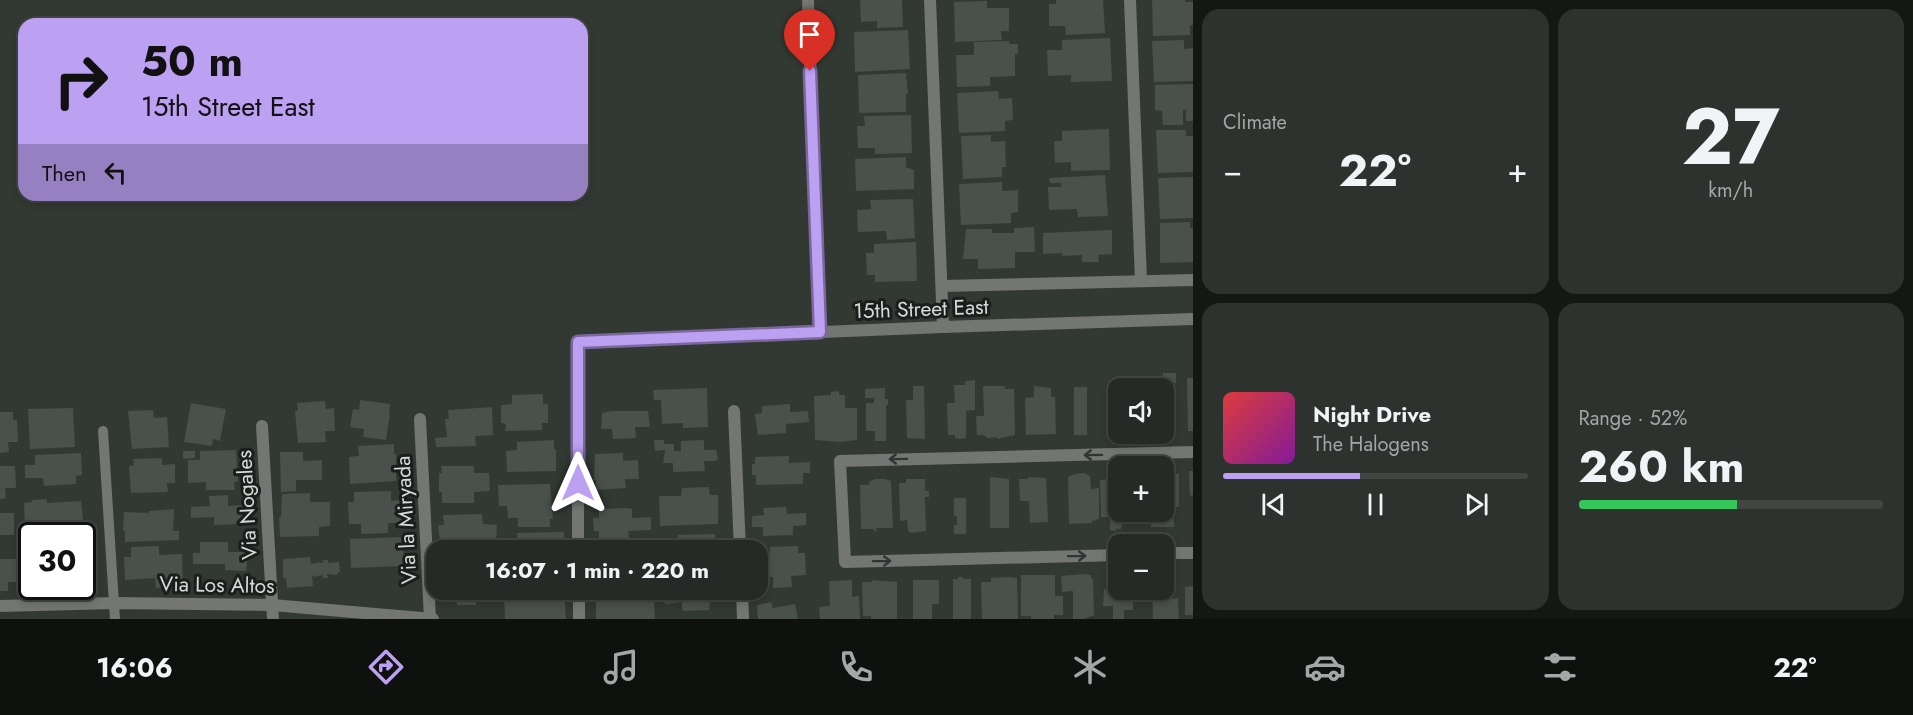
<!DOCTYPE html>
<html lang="en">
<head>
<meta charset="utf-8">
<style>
  :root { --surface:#262a26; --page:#2e322e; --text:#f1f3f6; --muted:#a4a7a7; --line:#424643; --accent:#bca0f2 }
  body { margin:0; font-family:Jost,sans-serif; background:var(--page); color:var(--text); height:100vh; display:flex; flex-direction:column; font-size:22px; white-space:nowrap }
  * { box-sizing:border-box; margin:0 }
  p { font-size:20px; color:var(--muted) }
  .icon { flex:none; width:33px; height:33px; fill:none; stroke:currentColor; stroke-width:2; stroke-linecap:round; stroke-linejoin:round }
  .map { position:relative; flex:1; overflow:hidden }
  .side { display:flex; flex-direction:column; gap:9px; padding:9px; background:#151715; width:720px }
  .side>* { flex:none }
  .guide { position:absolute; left:18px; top:18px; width:570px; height:183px; border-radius:18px; box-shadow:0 3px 9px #0003,0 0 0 2px var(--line); background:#bca0f2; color:#111; overflow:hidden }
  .controls { position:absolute; left:1108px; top:378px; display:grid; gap:12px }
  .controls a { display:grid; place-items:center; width:66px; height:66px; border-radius:12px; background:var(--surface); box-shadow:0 3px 9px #0003,0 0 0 2px var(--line); font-size:30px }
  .speed { position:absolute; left:18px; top:522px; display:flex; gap:12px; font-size:30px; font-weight:700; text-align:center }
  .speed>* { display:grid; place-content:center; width:78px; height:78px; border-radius:50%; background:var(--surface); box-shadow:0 3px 9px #0003,0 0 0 2px var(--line); line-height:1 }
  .speed .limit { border:3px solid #111; border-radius:9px; background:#fff; color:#111 }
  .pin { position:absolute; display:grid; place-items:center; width:51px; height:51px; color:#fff; margin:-62px -26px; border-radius:50% 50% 50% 0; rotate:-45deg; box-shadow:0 0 6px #0007 }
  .pin .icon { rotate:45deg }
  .me { position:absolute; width:66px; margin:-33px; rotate:0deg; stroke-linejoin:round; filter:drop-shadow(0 0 4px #0008) }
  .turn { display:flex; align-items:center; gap:21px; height:126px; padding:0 24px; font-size:27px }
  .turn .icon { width:78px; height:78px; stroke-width:2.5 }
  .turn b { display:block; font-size:42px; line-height:51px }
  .then { display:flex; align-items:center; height:57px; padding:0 24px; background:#0003; gap:12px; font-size:22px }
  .big { font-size:45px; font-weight:700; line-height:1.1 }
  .side .card { flex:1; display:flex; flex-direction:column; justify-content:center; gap:9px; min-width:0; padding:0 21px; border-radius:18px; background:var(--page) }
  .side .dial { align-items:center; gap:0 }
  .dial b { font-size:78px; line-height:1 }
  .song { display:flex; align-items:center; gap:18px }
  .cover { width:72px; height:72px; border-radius:9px; background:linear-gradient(135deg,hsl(0 70% 55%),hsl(290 70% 35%)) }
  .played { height:6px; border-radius:3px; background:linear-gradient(90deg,var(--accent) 45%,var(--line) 45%) }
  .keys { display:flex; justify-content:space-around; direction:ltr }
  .heat { display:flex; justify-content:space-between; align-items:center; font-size:33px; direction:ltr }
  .charge { height:9px; border-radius:4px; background:linear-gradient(90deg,#34c759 52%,var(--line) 0) }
  .side .tiles { flex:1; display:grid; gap:9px; grid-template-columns:repeat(2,1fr) }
  .trip { position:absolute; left:426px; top:540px; width:342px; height:60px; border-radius:18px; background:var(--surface); box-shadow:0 3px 9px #0003,0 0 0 2px var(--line); font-weight:700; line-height:60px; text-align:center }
  .tabs { display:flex; height:96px; justify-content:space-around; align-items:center; background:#0f110f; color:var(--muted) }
  .tabs .icon { width:42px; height:42px }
  .tabs .current { color:var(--accent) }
  .tabs b { font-size:27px; color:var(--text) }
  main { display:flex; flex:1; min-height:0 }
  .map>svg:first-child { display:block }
  .building { fill:#4a504b }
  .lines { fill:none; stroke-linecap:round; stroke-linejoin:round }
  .lane { stroke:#737673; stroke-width:10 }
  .street { stroke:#737673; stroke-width:12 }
  .oneway { stroke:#313432 }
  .route-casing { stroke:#7a689d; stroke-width:15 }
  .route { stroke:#bca0f2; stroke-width:10 }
  .labels { text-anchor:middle; stroke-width:6; stroke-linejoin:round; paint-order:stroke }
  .street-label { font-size:21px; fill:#d7dbd8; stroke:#1b1e1c }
</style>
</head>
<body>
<main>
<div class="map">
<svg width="1193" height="619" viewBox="0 0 1193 619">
  <rect width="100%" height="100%" fill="#323832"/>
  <g class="building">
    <path d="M860 0H902L903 27 877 28V21L861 22Z"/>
    <path d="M1056 0H1103L1105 33 1066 35 1065 26H1049V4H1056Z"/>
    <path d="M1152 0H1185V2H1193V25H1190V35L1153 36Z"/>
    <path d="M987 1V8H1009V31H1001L1002 40 955 42 954 2Z"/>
    <path d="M908 30 910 69 855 72 854 32Z"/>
    <path d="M1110 38 1112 81 1071 82V75L1048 76 1047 50H1062V40Z"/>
    <path d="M1184 40V49L1193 48V81L1154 82 1152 41Z"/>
    <path d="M1009 41V44H1018V54H1015V76L990 77V86L957 87 956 55H974V42Z"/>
    <path d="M906 73 908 94H906V112L859 113 858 75Z"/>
    <path d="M1193 84V121H1186V110H1183V125H1163L1162 111 1155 110V85Z"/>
    <path d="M998 91 999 99 1012 98 1013 120 1005 121V131L959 133 957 93Z"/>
    <path d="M911 115 912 153 875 154V148H858L857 126H865L864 116Z"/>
    <path d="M1109 129 1110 170 1071 171V162L1055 163 1054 141H1062V131Z"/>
    <path d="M1156 130H1186V136H1193V172L1158 173Z"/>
    <path d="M991 135V142L1005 141 1006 167H1002V177L963 179 961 136Z"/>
    <path d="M906 157V167L914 170V189L856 191 855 159Z"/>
    <path d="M1105 175 1108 216 1078 217 1077 209 1049 210 1048 187H1061V183H1050L1049 178Z"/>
    <path d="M1193 177V218L1160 219 1158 178Z"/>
    <path d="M1002 182V191L1018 190V212L1011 213V223L961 225 959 184Z"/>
    <path d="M913 199 915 238 887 240 886 231 858 232 857 210 871 209 870 200Z"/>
    <path d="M1190 222V228H1193V262L1160 263V223Z"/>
    <path d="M1034 227 1035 252H1015V268L978 269V259H963L966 229H992V233H1014V228Z"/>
    <path d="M1112 230V254L1098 255 1099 262H1082V255L1062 256V253L1043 254V233Z"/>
    <path d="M916 242 917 281 875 282V275H867L866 253H874V244Z"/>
    <rect x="1163" y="373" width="13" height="10"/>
    <path d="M1187 378H1193V431H1188Z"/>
    <path d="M975 380V410L966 411V438L960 439 955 438V435H948L947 403H955L954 385H965V381Z"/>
    <path d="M913 386H924L925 439 907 438 906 400H913Z"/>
    <path d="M983 386H1005V389H1014L1015 435 997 439V437L987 438 984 435H977L976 416H984Z"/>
    <path d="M1034 386 1051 388V397H1055L1056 434 1026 435 1025 398 1034 397Z"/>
    <rect x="1074" y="387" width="13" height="48"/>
    <path d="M707 388 708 427 683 428V423L662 424 661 400H654L653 390Z"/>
    <path d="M885 388V399H888V405H886V441H875V431H866V403H874V398H865V389Z"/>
    <path d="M1119 390V435H1116L1115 431H1107V399H1115V391Z"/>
    <path d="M839 391V395H845V408H857V440L840 442 815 440 814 396 831 395V392Z"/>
    <path d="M1164 392H1167V438H1154V434H1164Z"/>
    <path d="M543 394V404H548V423H542V430L505 431 506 424 501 423V405L512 404V395Z"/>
    <path d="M360 400 390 404 389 414H390L386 440 363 437 364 429 350 427 353 409 359 410Z"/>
    <path d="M325 401 326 409 334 408 335 431H325L326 442 298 443 295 411H298L297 403Z"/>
    <path d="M191 403 226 409 220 441 213 439 212 446 184 442Z"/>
    <path d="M790 404V412L808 411 809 422 786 424V433L758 435 755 414 762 413V406Z"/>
    <path d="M492 407 493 435 475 436 476 446 436 447 435 438 447 437 445 419H449L448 410Z"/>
    <path d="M73 408 75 447 30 449 28 409Z"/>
    <path d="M153 410 154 418 167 417 169 447 132 449 128 411Z"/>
    <path d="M611 411H648L650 427H635L636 438 613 439 612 429H601L602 413Z"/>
    <path d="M0 412H13V420H17L18 442H8L9 452 0 453Z"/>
    <path d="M554 440V449H556V471L507 472 506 451 517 450V442Z"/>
    <path d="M654 440H664V444H674V451H681V441L704 440V450H716L718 458 716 461H704L705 471 673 472V463H663L665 450 655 451Z"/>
    <path d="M394 444V454H396V481L350 484 349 457 359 456 358 446Z"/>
    <path d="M236 450 238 481 234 482 235 490H206V482L188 483V460H200V451Z"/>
    <path d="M183 451H195V458L183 459Z"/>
    <path d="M280 452H303V461L322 460V480H296V491L281 492Z"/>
    <path d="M81 453 82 475 76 476V484L44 486 43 478H25V465H35V455Z"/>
    <path d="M623 453V461L638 460 639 479H625L626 488 596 490V480H594L595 454Z"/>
    <path d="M789 456V463L810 462V473H803V484L756 485V475H752V464H755V457Z"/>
    <path d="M162 458V465L175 464V483H167L168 492 131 493 129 466 134 465 133 459Z"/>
    <path d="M0 466H15L16 488H5L6 498 0 499Z"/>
    <path d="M441 466H474V473H489L490 491 474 492V503H442V492H439V473H442Z"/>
    <path d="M1189 471H1193V495L1190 496Z"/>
    <path d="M1084 473 1090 476 1091 489 1099 488V519L1092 521V523L1069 524 1068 477 1075 474Z"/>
    <path d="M1164 473 1179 474V507H1173L1174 527H1151V512H1164Z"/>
    <path d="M1109 476H1119V512L1122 525 1121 529H1116V531L1110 530V517H1101L1100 480 1109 479Z"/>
    <path d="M990 477 1009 479V528H990Z"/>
    <path d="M1028 477 1046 478 1048 522 1030 523 1029 501H1020L1019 479H1028Z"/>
    <path d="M875 479H885L891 481 893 528H876L877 531H874V529H861L860 485H869V482Z"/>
    <path d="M906 479H925V491H929V497H925L926 531 911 533 908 531 907 520 900 521 899 483H906Z"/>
    <path d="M550 484 553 519H550V527H518V518H508L507 506H499L498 485Z"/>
    <path d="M709 487 710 495H718V524L660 526 659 496H681L682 488Z"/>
    <path d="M391 491V501L402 500 403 523H388V533L361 534V524H349L348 502H354V492Z"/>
    <path d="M310 493V502H330V526L319 527V536L280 537 279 518 281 517 282 494Z"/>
    <path d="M228 495V506L244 505 242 524 214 525V517L191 518V507L210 506 209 496Z"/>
    <path d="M954 498H966V534H954V525H957V516H954Z"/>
    <path d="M47 499V503L81 501 84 530 28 532V525H25L24 503 32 502V500Z"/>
    <path d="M786 507 787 514 806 513V525L793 526V535L763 536V527H752V516L764 515 763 508Z"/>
    <path d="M627 508 632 509V518L651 517V530L628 531 629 538 599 539V531H594L593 518H599V509Z"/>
    <path d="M174 509 173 531H179V540L125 542V531H123L124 512 149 513V511Z"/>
    <rect x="0" y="513" width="14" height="22"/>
    <path d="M482 514 483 524 497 525 496 546H491V550H441L438 525H444L443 515Z"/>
    <path d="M564 532 566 550H502V543H517V533Z"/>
    <path d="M715 534 716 543H721V550H659L658 545 678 544V535Z"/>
    <path d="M402 537 404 558H403V566L351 568 350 539Z"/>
    <path d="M200 542H228V552H248L246 571 225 570V564H193V553H200Z"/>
    <path d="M159 546V555L182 554 183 586 156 588 155 578 125 580 124 557H131V547Z"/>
    <path d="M798 546V553H805L806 575 791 576 792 587 773 588V577H767V554H770V547Z"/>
    <path d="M310 557 311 564 320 562V563H323V560H328V563L339 562 340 572 337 573V575L327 574 328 578H323V575L314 577V575L312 576 313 586 287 588 286 578H283V559Z"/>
    <path d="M0 559H18L19 582H8V591H0Z"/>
    <path d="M1113 573H1119V590H1133V610H1124V619H1113V606H1103L1104 589H1113Z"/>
    <path d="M1084 574 1091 575V579L1093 578 1094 615 1084 619H1073V591L1062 592 1061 576Z"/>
    <path d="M1021 575H1055V596H1063V615H1054V619H1031V616H1021Z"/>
    <path d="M958 577H963V579H971V619H953V579H958Z"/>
    <path d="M1009 577 1017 578 1018 619H982L981 582H991V578Z"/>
    <path d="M852 580V597L859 596 860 619H820L819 607 830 606 829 581Z"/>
    <path d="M871 580 897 582V619H871V616H863L862 582H872Z"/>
    <path d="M913 580H939V604H932V619H913Z"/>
    <path d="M1164 585H1170V599L1178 598 1179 619H1153L1152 590H1164Z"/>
    <path d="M1193 586V615H1185V587Z"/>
    <path d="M442 590H487V595H476V605H457L456 596H442Z"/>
    <path d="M504 590H564L566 619H505Z"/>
    <path d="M664 590H721V601H710L709 610 684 611 682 610V602L665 604Z"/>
    <path d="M654 598 655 619H596V601Z"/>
    <path d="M771 602 773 608 795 604 798 619H758L757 605Z"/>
  </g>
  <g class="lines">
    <path class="lane" d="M103 431 115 619"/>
    <g class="street">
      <path d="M808 0 820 332"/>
      <path d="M930 0 943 327"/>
      <path d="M1130 0 1141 281"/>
      <path d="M942 286 1193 280"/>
      <path d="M734 411 740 550"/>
      <path d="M420 419 430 619"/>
      <path d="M262 426 273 619"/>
      <path d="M578 550V342L943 327 1193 319"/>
      <path d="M1164 553H1193"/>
      <path d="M1119 555 845 562 840 461 1193 452"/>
      <path d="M579 590V619"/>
      <path d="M742 590 743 619"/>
      <path d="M0 606 114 603 272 605 433 619"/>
    </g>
  </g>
  <defs><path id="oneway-shaft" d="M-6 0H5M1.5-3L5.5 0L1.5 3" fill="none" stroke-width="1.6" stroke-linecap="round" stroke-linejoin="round" transform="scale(1.5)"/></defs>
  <g class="oneway">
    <use href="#oneway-shaft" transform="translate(1093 455) rotate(179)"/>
    <use href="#oneway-shaft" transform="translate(898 459) rotate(179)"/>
    <use href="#oneway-shaft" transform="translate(1077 556) rotate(-1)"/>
    <use href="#oneway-shaft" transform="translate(882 561) rotate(-1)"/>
  </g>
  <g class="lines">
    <defs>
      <path id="route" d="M578 483V342L820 332 810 71"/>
    </defs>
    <use href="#route" class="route-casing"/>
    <use href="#route" class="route"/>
  </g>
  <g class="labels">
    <g class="street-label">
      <text transform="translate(921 309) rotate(-2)" y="7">15th Street East</text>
      <text transform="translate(247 505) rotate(-93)" y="7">Via Nogales</text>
      <text transform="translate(406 520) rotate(-93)" y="7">Via la Miryada</text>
      <text transform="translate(217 585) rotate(1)" y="7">Via Los Altos</text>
    </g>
  </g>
</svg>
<div class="controls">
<a><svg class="icon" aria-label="sound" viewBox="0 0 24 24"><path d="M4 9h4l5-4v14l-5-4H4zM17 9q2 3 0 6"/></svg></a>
<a>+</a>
<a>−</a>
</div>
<div class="speed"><div class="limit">30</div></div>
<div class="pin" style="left:810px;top:71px;background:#d93025"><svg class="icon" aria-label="arrive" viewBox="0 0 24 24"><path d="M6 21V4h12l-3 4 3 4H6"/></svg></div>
<svg class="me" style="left:578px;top:483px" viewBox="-20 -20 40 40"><path d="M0-17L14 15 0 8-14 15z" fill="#bca0f2" stroke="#fff" stroke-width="4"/></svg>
<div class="trip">16:07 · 1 min · 220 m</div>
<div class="guide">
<div class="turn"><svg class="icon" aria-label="right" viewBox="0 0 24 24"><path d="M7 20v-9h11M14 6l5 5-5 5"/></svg><div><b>50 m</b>15th Street East</div></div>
<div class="then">Then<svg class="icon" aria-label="left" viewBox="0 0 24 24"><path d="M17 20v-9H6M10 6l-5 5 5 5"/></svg></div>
</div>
</div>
<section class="side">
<div class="tiles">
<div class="card"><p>Climate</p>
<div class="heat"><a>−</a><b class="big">22°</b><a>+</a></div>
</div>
<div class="card dial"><b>27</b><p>km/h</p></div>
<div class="card">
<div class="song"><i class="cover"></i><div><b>Night Drive</b><p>The Halogens</p></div></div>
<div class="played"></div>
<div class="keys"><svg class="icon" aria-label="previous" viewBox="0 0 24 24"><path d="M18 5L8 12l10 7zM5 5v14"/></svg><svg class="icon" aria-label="pause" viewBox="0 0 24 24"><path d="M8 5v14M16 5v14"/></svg><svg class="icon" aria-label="next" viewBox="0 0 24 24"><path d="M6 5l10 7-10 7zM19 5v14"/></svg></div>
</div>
<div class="card"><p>Range · 52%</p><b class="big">260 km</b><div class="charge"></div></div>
</div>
</section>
</main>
<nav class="tabs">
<b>16:06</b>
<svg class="icon current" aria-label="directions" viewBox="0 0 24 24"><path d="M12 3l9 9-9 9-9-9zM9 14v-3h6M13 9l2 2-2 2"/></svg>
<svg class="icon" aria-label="music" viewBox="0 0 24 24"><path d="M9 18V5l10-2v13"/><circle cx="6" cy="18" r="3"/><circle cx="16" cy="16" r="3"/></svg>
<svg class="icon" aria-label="phone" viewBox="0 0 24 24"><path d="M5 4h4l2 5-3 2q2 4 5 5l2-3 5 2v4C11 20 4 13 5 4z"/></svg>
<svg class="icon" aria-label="climate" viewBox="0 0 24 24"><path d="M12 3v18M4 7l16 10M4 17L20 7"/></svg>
<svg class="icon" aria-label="car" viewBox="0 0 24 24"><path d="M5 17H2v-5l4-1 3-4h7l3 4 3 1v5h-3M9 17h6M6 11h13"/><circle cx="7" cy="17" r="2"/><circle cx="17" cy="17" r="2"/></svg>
<svg class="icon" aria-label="filters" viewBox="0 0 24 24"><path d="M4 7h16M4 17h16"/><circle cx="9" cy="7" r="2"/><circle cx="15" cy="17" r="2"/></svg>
<b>22°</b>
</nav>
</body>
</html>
